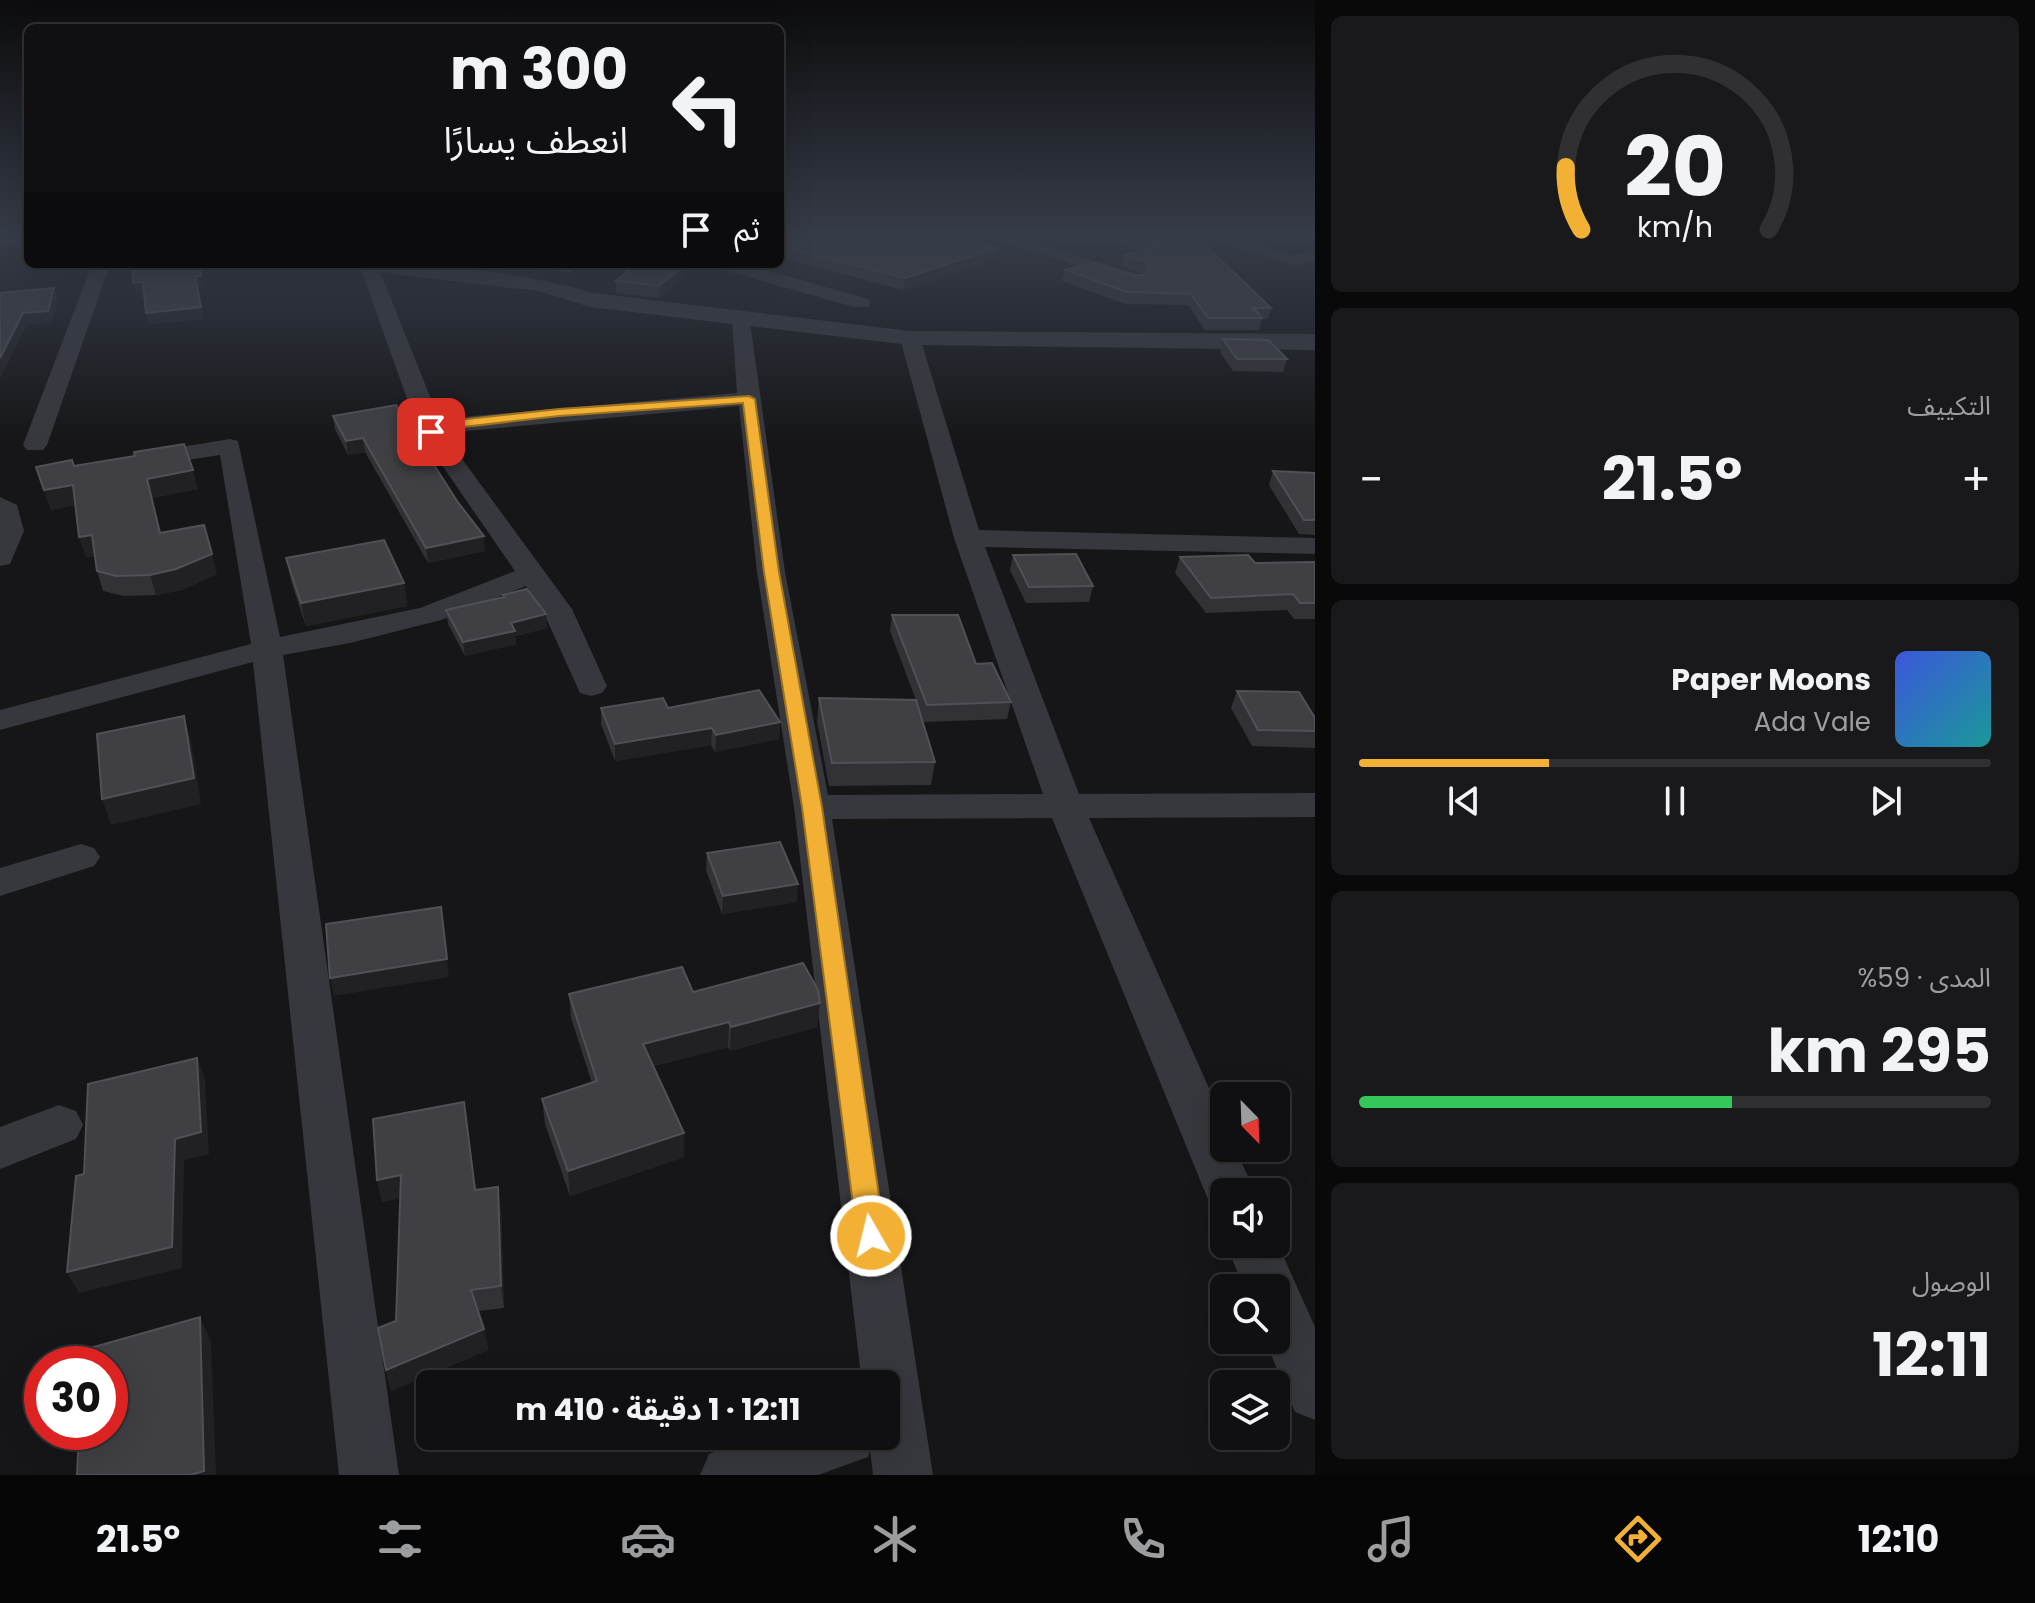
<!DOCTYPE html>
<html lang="ar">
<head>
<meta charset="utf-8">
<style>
  :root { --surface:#101012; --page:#19191b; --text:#f1f3f6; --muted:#9c9d9f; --line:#303032; --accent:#f2b134 }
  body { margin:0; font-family:Poppins,"Noto Sans Arabic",sans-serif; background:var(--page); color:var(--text); direction:rtl; height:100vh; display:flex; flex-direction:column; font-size:30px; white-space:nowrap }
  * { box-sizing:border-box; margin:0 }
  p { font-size:26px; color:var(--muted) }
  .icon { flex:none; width:44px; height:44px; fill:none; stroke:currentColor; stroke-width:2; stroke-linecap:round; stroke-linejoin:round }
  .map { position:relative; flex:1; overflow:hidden; direction:ltr }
  .drawer { display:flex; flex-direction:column; gap:16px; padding:16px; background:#09090a; width:720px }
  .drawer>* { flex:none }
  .hud { position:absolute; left:24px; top:24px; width:760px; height:244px; border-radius:12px; box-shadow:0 8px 32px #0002,0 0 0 2px var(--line); direction:rtl; background:#101012; color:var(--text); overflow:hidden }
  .needle { width:52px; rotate:157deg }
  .tools { position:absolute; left:1210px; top:1082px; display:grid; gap:16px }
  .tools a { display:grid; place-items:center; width:80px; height:80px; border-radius:12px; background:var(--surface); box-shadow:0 8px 32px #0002,0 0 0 2px var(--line); font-size:40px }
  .speed { position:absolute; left:24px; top:1346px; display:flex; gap:16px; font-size:40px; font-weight:700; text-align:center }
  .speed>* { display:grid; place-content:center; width:104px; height:104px; border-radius:50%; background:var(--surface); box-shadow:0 8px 32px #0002,0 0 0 2px var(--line); line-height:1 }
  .speed .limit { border:12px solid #d22; background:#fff; color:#111 }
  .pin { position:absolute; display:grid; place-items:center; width:68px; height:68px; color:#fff; margin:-34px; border-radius:16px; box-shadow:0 4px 12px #0006 }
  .me { position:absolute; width:88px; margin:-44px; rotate:352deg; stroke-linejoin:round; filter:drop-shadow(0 0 6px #0008) }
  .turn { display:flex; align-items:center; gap:28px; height:168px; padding:0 24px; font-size:36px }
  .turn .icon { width:104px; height:104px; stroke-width:2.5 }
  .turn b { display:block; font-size:56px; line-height:68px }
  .then { display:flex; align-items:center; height:76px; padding:0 24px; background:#0003; gap:16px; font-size:30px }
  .big { font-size:60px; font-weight:700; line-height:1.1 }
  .drawer .card { flex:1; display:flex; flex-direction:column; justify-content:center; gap:12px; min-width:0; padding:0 28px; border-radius:12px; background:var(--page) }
  .drawer .dial { align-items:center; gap:0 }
  .dial svg { height:208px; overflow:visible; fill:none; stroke:var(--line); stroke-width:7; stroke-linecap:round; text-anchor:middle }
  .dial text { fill:var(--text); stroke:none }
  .song { display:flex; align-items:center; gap:24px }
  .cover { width:96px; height:96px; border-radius:12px; background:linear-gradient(135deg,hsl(230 70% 55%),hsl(180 70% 35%)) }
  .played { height:8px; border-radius:4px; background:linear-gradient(90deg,var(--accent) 30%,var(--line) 30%) }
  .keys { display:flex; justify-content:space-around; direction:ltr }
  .heat { display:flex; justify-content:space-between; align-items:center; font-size:44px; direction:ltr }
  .charge { height:12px; border-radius:6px; background:linear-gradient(90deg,#34c759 59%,var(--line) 0) }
  .trip { position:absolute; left:416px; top:1370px; width:484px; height:80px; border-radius:12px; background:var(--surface); box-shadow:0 8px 32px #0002,0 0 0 2px var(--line); font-weight:700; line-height:80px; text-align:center; direction:rtl }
  .dock { display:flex; height:128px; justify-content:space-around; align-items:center; background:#060607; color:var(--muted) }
  .dock .icon { width:56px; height:56px }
  .dock .selected { color:var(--accent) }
  .dock b { font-size:36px; color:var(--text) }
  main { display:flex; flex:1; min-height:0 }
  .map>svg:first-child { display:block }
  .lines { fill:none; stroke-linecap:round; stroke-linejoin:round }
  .minor { fill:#37383d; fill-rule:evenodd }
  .tertiary { fill:#37383d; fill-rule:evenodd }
  .wall { fill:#323236 }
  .shaded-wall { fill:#212124 }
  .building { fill:#3f3f44; stroke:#4f5156; stroke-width:2 }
  .route { fill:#f2b134; stroke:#9d7322; stroke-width:2 }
</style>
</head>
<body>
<main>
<section class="drawer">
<div class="card dial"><svg viewBox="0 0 100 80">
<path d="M14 69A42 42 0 1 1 86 69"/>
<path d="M14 69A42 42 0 0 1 8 45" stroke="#f2b134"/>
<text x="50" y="56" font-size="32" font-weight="700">20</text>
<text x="50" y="72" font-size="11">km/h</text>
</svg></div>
<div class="card"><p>التكييف</p>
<div class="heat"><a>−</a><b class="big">21.5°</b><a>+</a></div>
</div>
<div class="card">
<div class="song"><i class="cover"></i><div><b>Paper Moons</b><p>Ada Vale</p></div></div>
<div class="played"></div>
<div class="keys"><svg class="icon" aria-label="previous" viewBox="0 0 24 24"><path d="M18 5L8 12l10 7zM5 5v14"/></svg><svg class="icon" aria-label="pause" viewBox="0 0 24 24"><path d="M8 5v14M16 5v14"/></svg><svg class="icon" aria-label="next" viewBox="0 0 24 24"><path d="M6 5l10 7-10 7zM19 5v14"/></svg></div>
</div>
<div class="card"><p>المدى · 59%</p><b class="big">295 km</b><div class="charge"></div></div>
<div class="card"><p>الوصول</p><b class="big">12:11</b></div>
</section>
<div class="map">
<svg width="1315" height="1475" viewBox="0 0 1315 1475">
  <rect width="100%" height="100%" fill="#161618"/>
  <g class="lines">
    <g class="minor">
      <path d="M988 237H1015L1135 273 1138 277 1129 282 1123 281Z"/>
      <path d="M1203 237H1231L1294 255 1315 252V262L1294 265Z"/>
      <path d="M92 264H110L47 445 43 450H27L23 445Z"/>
      <path d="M359 264H377L439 419 737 393 732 319 742 313 749 315 785 572 828 795 1043 794 954 538 900 338 903 334 910 332 920 338 979 530 1315 538V554L985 547 1079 794 1315 793V817L1089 818 1224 1122V1148H1235L1255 1192H1224V1212L1212 1208 1205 1192 1052 818 832 819 933 1475H873L870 1450 868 1457 818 1475H700L709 1454 758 1436H886V1384H862L794 807 757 572 739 406 443 433 572 609 607 686 602 693 591 696 580 693 542 609 526 586 441 620 350 643 283 655 399 1475H339L253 662 0 730V710L251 644 220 455 141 467 132 465 129 460 132 455 230 439 238 441 280 637 420 608 515 571 419 432Z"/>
      <path d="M442 264H464L446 277H434L431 273Z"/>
      <path d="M546 264H573L577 268 568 273 549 268Z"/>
      <path d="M714 264H743L868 299 870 303 868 307H854L717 268Z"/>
      <path d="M0 497 17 505 24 531 10 564 0 566Z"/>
      <path d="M81 844 94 848 100 857 94 866 0 896V868Z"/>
      <path d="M59 1105 76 1111 83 1125 76 1139 0 1169V1127Z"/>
      <path d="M1276 1240 1315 1327V1420L1295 1412 1265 1340H1276V1288H1244L1226 1244H1276Z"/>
    </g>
    <g class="tertiary">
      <path d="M0 237H28V246L0 245Z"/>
      <path d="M355 264C435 264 516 270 593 293L910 331 1315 334V350L910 345 590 307 539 291 366 271Z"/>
    </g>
  </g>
  <g class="wall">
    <path d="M780 237H986L973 242 995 259 903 290 780 257Z"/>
    <path d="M1092 237H1197L1271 308 1268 319H1262L1259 330H1205L1188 305 1125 304 1062 281 1065 270 1131 275 1144 274 1121 266 1124 255 1139 251Z"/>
    <path d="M501 264H539L535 271 501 270Z"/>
    <path d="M684 277 659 298 616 293V281Z"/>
    <path d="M1223 339 1287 359 1283 372 1233 371 1220 352Z"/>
    <path d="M396 405 485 551 428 563 365 452 348 455 335 429 333 416Z"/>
    <path d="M74 466 198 489 152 498 160 533 217 574 182 590 156 595 123 596 103 591 97 571 95 556 86 557 79 537 75 505 51 510 36 467Z"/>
    <path d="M1273 471 1315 473V535L1299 534 1269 485Z"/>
    <path d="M1013 555 1093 586 1089 602 1026 603 1010 570Z"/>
    <path d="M1180 557 1255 563 1315 562V619H1294L1287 610 1206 613 1175 573Z"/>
    <path d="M286 558 404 583 407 606 306 626 291 581Z"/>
    <path d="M503 595 547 628 516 636V644L465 656 448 624 446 610 503 598Z"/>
    <path d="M892 615 976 664 1011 702 1007 719 924 722 916 702 935 762 931 785 829 786 817 721 819 698 916 700 890 631Z"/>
    <path d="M1237 691 1315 718V748L1252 746 1231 708Z"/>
    <path d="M601 708H668L780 722 779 739 715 752 711 745 615 761 601 724Z"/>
    <path d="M707 853 797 902 722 914 706 870Z"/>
    <path d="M693 992 817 1027 730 1051 728 1047 653 1066 684 1133V1157L570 1196 545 1124 542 1099 592 1083 571 1018 569 994Z"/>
    <path d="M464 1102 476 1190 501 1209 504 1308 478 1311 484 1329 488 1350 391 1391 386 1370 396 1321 400 1198 382 1202 377 1180Z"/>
  </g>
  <g class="shaded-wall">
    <path d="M955 237H986L953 247Z"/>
    <path d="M997 248 995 259 903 290 905 278Z"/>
    <path d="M684 266V277L659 298V286Z"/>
    <path d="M195 276H201L204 287H198L204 319 149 325 146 313Z"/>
    <path d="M143 282 146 293 136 294 133 283Z"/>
    <path d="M54 288 58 299 51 323 27 325 0 379V358L23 313Z"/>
    <path d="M363 438 365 452 348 455 346 441Z"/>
    <path d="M193 470 198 489 152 498 165 553 147 479Z"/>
    <path d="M73 485 79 504 51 510 44 490Z"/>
    <path d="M92 535 98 555 86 557 79 537Z"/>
    <path d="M484 536 485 551 428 563 426 548Z"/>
    <path d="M212 554 217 574 182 590 156 595 150 575Z"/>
    <path d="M404 583 407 606 306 626 301 603Z"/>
    <path d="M546 614 547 628 516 636V644L465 656 463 642 511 623Z"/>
    <path d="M184 716 191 740 201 804 111 825 102 799Z"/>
    <path d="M780 722 779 739 715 752 716 735Z"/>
    <path d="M712 728 711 745 615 761V744Z"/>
    <path d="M798 884 797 902 722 914 723 896Z"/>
    <path d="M441 907 449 977 334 996 330 978Z"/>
    <path d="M820 1003 817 1027 730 1051 731 1027Z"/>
    <path d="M729 1022 728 1047 643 1068V1044Z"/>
    <path d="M197 1058 205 1079 209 1154 184 1160 182 1268 79 1293 67 1272 175 1139Z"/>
    <path d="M684 1133V1157L570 1196 568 1171Z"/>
    <path d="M401 1175 406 1197 382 1202 377 1180Z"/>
    <path d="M498 1187 501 1209 504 1308 501 1286Z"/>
    <path d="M200 1317 211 1342 216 1475H190Z"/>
    <path d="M484 1329 488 1350 391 1391 386 1370Z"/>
  </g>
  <g class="building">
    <path d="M780 237H958L997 248 905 278 780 246Z"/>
    <path d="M1130 237H1197L1271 308H1253L1262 318H1208L1191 294 1127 292 1065 270 1093 263 1131 275H1144L1150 268 1146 262 1124 255 1160 246Z"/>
    <path d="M132 264H199L201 276H195L201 307 146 313 143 282 133 283Z"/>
    <path d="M635 264H665L684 266 659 286 616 281Z"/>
    <path d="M54 288 48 311 23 313 0 358V293Z"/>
    <path d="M1223 339 1268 340 1287 359H1237Z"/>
    <path d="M396 405 457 501 484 536 426 548 363 438 346 441 333 416Z"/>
    <path d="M184 444 193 470 147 479 160 533 204 525 212 554 176 569 150 575 116 576 97 571 92 535 79 537 73 485 44 490 36 467 72 460 74 466 135 456 134 452Z"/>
    <path d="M1273 471 1315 473V520H1304Z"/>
    <path d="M384 540 404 583 301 603 286 558Z"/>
    <path d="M1076 554 1093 586 1029 587 1013 555Z"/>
    <path d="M1248 555 1255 563 1315 562V603H1300L1293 594 1211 598 1180 557Z"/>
    <path d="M527 589 546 614 511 623 515 631 463 642 446 610 505 597 503 595Z"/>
    <path d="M892 615H958L976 664 992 663 1011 702 927 705Z"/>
    <path d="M759 690 780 722 716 735 712 728 615 744 601 708 663 698 668 708Z"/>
    <path d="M1237 691 1299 692 1315 718V731L1258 730Z"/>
    <path d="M819 698 916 700 935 762 832 763Z"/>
    <path d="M184 716 194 778 102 799 97 734Z"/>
    <path d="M780 842 798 884 723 896 707 853Z"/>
    <path d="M441 907 447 959 330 978 326 924Z"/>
    <path d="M803 963 818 990 820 1003 731 1027 729 1022 643 1044 684 1133 568 1171 542 1099 597 1081 569 994 682 967 693 992Z"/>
    <path d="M197 1058 201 1132 175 1139 172 1247 67 1272 76 1176 84 1174 88 1084Z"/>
    <path d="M464 1102 475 1190 498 1187 501 1286 471 1290 484 1329 386 1370 378 1328 396 1321 401 1175 377 1180 373 1119Z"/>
    <path d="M200 1317 204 1471 190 1475H77L79 1432H110V1364H82L83 1350Z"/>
  </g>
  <linearGradient id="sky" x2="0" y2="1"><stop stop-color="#0c0c0d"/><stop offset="0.53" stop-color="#363c48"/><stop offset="1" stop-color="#363c48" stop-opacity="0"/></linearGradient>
  <rect width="1315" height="444" fill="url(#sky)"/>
  <path class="route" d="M749 396 755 399 779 572 822 807 885 1236 881 1245 871 1249 861 1245 857 1236 802 807 764 572 743 403 559 416 437 430 431 436 424 432 427 424 431 423 559 409Z"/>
</svg>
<div class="tools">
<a><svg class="needle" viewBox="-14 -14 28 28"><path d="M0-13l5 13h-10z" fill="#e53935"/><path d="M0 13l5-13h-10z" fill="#9c9d9f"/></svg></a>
<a><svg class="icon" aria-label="sound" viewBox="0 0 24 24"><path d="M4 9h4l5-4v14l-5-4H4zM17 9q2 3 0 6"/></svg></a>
<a><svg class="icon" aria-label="search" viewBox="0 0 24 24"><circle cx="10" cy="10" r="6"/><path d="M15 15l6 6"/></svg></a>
<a><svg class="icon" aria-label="layers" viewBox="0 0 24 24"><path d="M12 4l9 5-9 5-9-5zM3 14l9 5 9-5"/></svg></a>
</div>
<div class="speed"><div class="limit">30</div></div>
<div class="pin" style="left:431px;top:432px;background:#d93025"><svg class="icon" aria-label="arrive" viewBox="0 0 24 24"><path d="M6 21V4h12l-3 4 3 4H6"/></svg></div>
<svg class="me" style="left:871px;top:1236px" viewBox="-20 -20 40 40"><circle r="17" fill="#f2b134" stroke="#fff" stroke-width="3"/><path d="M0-11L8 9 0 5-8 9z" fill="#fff"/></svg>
<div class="trip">12:11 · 1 دقيقة · 410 m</div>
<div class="hud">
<div class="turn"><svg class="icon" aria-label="left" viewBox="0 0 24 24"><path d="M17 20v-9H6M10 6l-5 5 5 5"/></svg><div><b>300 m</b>انعطف يسارًا</div></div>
<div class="then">ثم<svg class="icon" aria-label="arrive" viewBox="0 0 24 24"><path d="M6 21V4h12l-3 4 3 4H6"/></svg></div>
</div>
</div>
</main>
<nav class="dock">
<b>12:10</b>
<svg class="icon selected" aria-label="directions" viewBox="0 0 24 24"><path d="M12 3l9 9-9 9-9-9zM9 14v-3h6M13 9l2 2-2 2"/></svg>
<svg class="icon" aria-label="music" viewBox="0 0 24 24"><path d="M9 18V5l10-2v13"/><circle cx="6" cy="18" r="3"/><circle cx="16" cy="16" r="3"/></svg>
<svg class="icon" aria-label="phone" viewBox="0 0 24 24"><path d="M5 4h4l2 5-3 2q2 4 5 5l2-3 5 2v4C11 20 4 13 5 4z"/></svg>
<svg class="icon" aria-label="climate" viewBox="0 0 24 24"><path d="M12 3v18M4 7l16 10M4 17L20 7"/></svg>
<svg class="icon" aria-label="car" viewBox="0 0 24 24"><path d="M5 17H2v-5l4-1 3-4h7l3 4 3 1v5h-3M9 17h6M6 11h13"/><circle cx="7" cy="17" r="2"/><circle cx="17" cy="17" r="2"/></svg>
<svg class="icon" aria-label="filters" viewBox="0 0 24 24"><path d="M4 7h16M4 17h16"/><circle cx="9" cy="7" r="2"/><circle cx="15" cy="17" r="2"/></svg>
<b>21.5°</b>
</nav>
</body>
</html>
